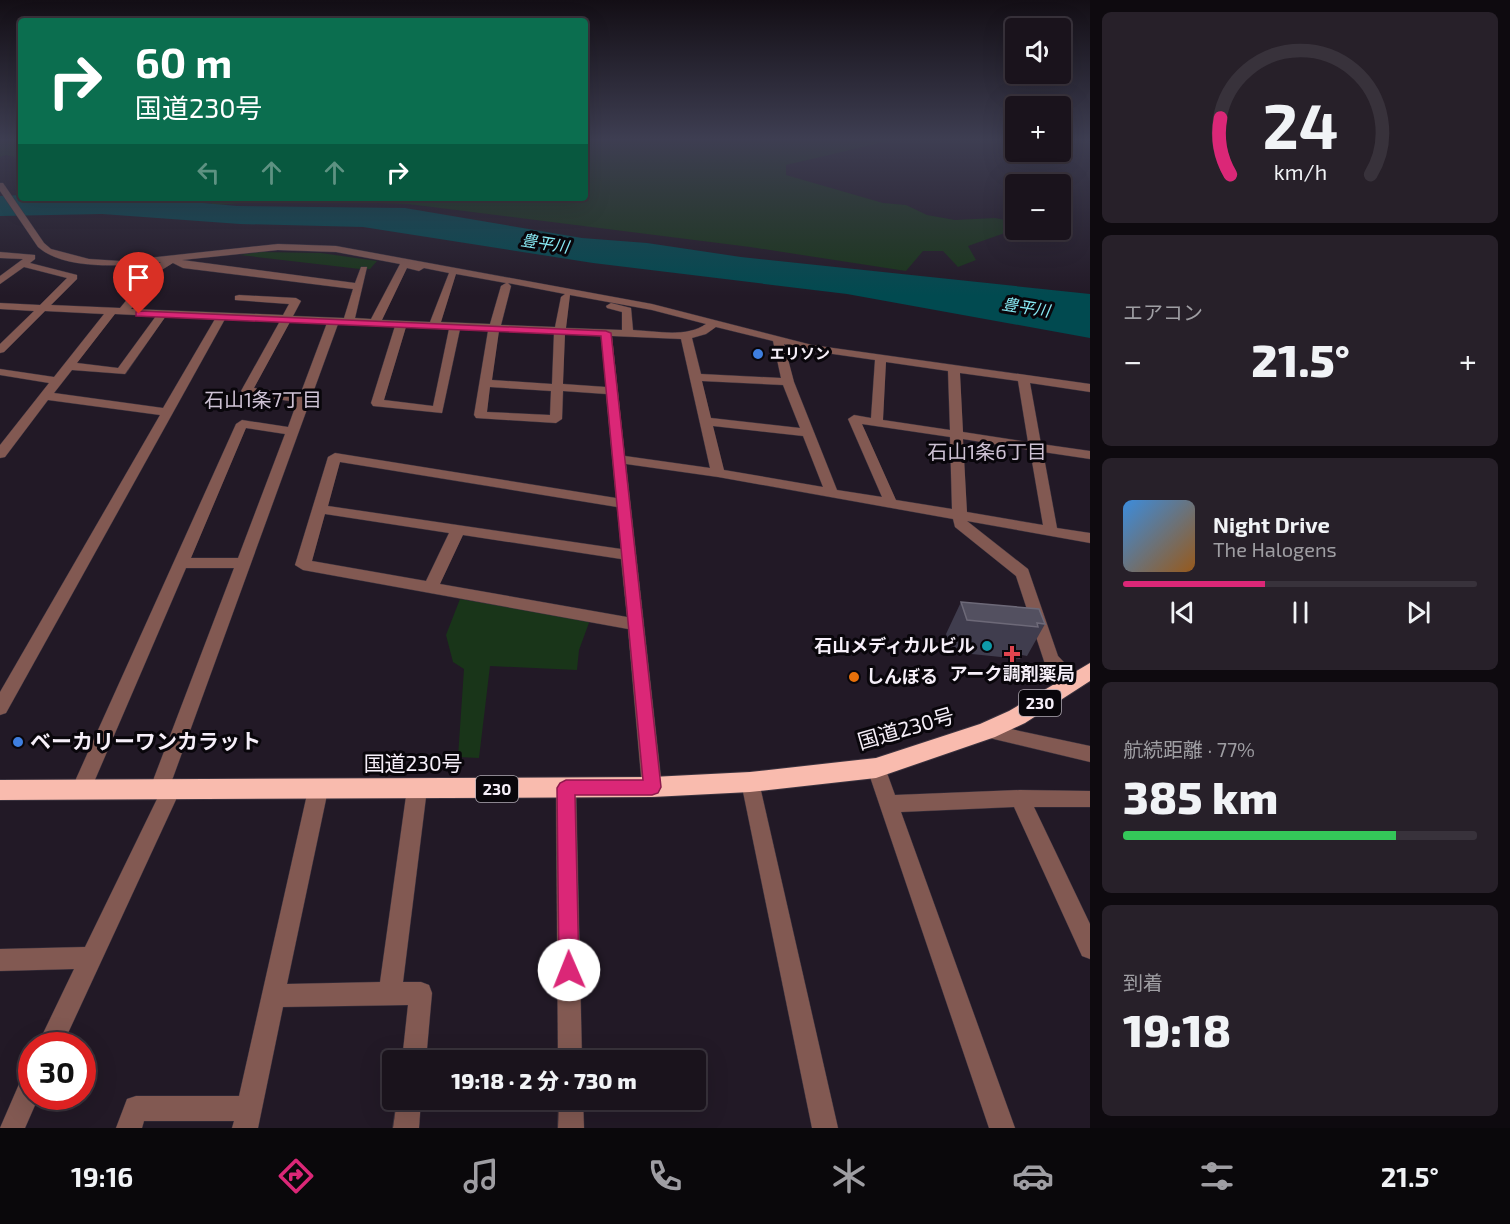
<!DOCTYPE html>
<html lang="ja">
<head>
<meta charset="utf-8">
<style>
  :root { --surface:#1a131c; --page:#272029; --text:#f1f3f6; --muted:#9f9ea3; --line:#38323b; --accent:#db2777 }
  body { margin:0; font-family:"Exo 2","Noto Sans JP",sans-serif; background:var(--page); color:var(--text); height:100vh; display:flex; flex-direction:column; font-size:22px; white-space:nowrap }
  * { box-sizing:border-box; margin:0 }
  p { font-size:20px; color:var(--muted) }
  .icon { flex:none; width:33px; height:33px; fill:none; stroke:currentColor; stroke-width:2; stroke-linecap:round; stroke-linejoin:round }
  .map { position:relative; flex:1; overflow:hidden }
  .drawer { display:flex; flex-direction:column; gap:12px; padding:12px; background:#0e0a0f; width:420px }
  .drawer>* { flex:none }
  .top-card { position:absolute; left:18px; top:18px; width:570px; height:183px; border-radius:6px; box-shadow:0 6px 24px #0002,0 0 0 2px var(--line); background:#0b6e4f; color:#fff; overflow:hidden }
  .fabs { position:absolute; left:1005px; top:18px; display:grid; gap:12px }
  .fabs a { display:grid; place-items:center; width:66px; height:66px; border-radius:6px; background:var(--surface); box-shadow:0 6px 24px #0002,0 0 0 2px var(--line); font-size:30px }
  .speed { position:absolute; left:18px; top:1032px; display:flex; gap:12px; font-size:30px; font-weight:700; text-align:center }
  .speed>* { display:grid; place-content:center; width:78px; height:78px; border-radius:50%; background:var(--surface); box-shadow:0 6px 24px #0002,0 0 0 2px var(--line); line-height:1 }
  .speed .limit { border:9px solid #d22; background:#fff; color:#111 }
  .pin { position:absolute; display:grid; place-items:center; width:51px; height:51px; color:#fff; margin:-62px -26px; border-radius:50% 50% 50% 0; rotate:-45deg; box-shadow:0 0 6px #0007 }
  .pin .icon { rotate:45deg }
  .me { position:absolute; width:66px; margin:-33px; rotate:359deg; stroke-linejoin:round; filter:drop-shadow(0 0 4px #0008) }
  .turn { display:flex; align-items:center; gap:21px; height:126px; padding:0 18px; font-size:27px }
  .turn .icon { width:78px; height:78px; stroke-width:2.5 }
  .turn b { display:block; font-size:42px; line-height:51px }
  .lanes { display:flex; align-items:center; height:57px; padding:0 18px; background:#0003; justify-content:center; gap:30px; direction:ltr }
  .lanes .off { opacity:.35 }
  .big { font-size:45px; font-weight:800; line-height:1.1 }
  .drawer .tile { flex:1; display:flex; flex-direction:column; justify-content:center; gap:9px; min-width:0; padding:0 21px; border-radius:9px; background:var(--page) }
  .drawer .dial { align-items:center; gap:0 }
  .dial svg { height:156px; overflow:visible; fill:none; stroke:var(--line); stroke-width:7; stroke-linecap:round; text-anchor:middle }
  .dial text { fill:var(--text); stroke:none }
  .song { display:flex; align-items:center; gap:18px }
  .cover { width:72px; height:72px; border-radius:9px; background:linear-gradient(135deg,hsl(210 70% 55%),hsl(30 70% 35%)) }
  .played { height:6px; border-radius:3px; background:linear-gradient(90deg,var(--accent) 40%,var(--line) 40%) }
  .keys { display:flex; justify-content:space-around; direction:ltr }
  .heat { display:flex; justify-content:space-between; align-items:center; font-size:33px; direction:ltr }
  .charge { height:9px; border-radius:4px; background:linear-gradient(90deg,#34c759 77%,var(--line) 0) }
  .trip { position:absolute; left:382px; top:1050px; width:324px; height:60px; border-radius:6px; background:var(--surface); box-shadow:0 6px 24px #0002,0 0 0 2px var(--line); font-weight:800; line-height:60px; text-align:center }
  .tab-bar { display:flex; height:96px; justify-content:space-around; align-items:center; background:#0a080b; color:var(--muted) }
  .tab-bar .icon { width:42px; height:42px }
  .tab-bar .on { color:var(--accent) }
  .tab-bar b { font-size:27px; color:var(--text) }
  main { display:flex; flex:1; min-height:0 }
  .map>svg:first-child { display:block }
  .green { fill:#193519 }
  .water { fill:#014a50 }
  .lines { fill:none; stroke-linecap:round; stroke-linejoin:round }
  .minor-casing { stroke:#3b333f; stroke-width:1 }
  .highway-casing { stroke:#3b333f; stroke-width:2 }
  .minor { fill:#825952; fill-rule:evenodd }
  .highway { fill:#f9bbae; fill-rule:evenodd }
  .wall { fill:#403d4e }
  .building { fill:#535060; stroke:#6d6978; stroke-width:1.5 }
  .route { fill:#db2777; stroke:#8e194d; stroke-width:1.5 }
  .shop-dot { fill:#3f7fe0; stroke:#09060b; stroke-width:2 }
  .culture-dot { fill:#0f9aa8; stroke:#09060b; stroke-width:2 }
  .health-dot { fill:#e0444e; stroke:#09060b; stroke-width:2 }
  .food-dot { fill:#e8710a; stroke:#09060b; stroke-width:2 }
  .labels { text-anchor:middle; stroke-width:6; stroke-linejoin:round; paint-order:stroke }
  .far-poi-label { font-size:15px; font-weight:bold; fill:#f6eff9; stroke:#09060b; text-anchor:start }
  .far-water-label { font-size:16px; font-style:italic; fill:#89ecf6; stroke:#09060b }
  .shield { fill:#09060b; stroke:#afa9b2; stroke-width:1.5 }
  .shield-label { font-size:16px; font-weight:bold; fill:#f6eff9 }
  .poi-label { font-size:18px; font-weight:bold; fill:#f6eff9; stroke:#09060b; text-anchor:end }
  .neighbourhood-label { font-size:20px; fill:#cec2d4; stroke:#09060b }
  .near-street-label { font-size:21px; fill:#f6eff9; stroke:#09060b }
  .near-poi-label { font-size:21px; font-weight:bold; fill:#f6eff9; stroke:#09060b; text-anchor:start }
</style>
</head>
<body>
<main>
<div class="map">
<svg width="1090" height="1128" viewBox="0 0 1090 1128">
  <rect width="100%" height="100%" fill="#221926"/>
  <g class="green">
    <path d="M0 138H21V158L6 155 0 157Z"/>
    <path d="M585 138H901L786 165V175L883 203 906 205 927 215 955 220 995 218 1015 222 1016 229 968 246 976 260 958 267 943 251H923L906 271 750 247 408 204 286 200 215 205 202 200 101 198H585Z"/>
    <path d="M260 252 321 253 377 261 370 269H360L240 255Z"/>
    <path d="M460 599 590 620 579 650 577 670 490 666 479 758 458 757 464 669 453 662 446 635Z"/>
  </g>
  <path class="water" d="M21 195V198H147L237 206 405 208 582 238 647 243 741 257 1090 294V338L847 294 593 263 363 227 240 224 102 214 0 216V196Z"/>
  <g class="lines">
    <defs>
      <g id="minor">
        <path d="M0 183H3L44 243 51 249 89 259 120 261 278 244 336 246 652 304 812 345 1090 384V392L1030 383 1041 444 1090 451V459L1043 452 1057 528 1090 533V543L967 521 1028 569 1058 656 1082 681 1079 686 1073 688 1067 686 1045 664 1016 576 955 527 953 519 718 477 626 464 662 787 659 793 652 795 645 793 642 787 628 629 303 570 295 565 328 457 335 453 616 498 606 394 563 391 562 419 556 423 476 418 474 415 488 331 460 329 442 413 373 406 371 403 395 326 338 324 171 783 177 785 180 791 62 1046H37L74 969 0 971V949L85 947 157 799 152 797 149 791 234 568H186L88 796 81 798 74 796 71 790 236 424 242 420 288 427 297 402 247 395 241 391 280 321 225 319 6 713 0 715V692L160 415 48 400 5 457 0 458V445L49 383 0 375V369L54 377 104 314 45 311 4 352 0 353V344L34 311 0 309V303L40 305 67 278 24 267 0 284V276L23 259 0 258V252L35 255V259L30 263 77 275V279L51 305 120 308 154 267 161 262C127 266 65 271 38 247L0 191ZM278 250 336 252 400 264 371 319 355 318 367 267H361L355 283 182 260ZM173 263 183 268 353 289 344 318 293 316 301 301 296 298 239 295 235 296V300L289 304 283 315 131 309 160 271ZM407 268 419 271 424 268 449 273 430 322 382 320ZM456 274 506 283 501 286 490 324 441 322ZM508 283 565 294 561 297 555 327 501 325 511 286ZM570 295 652 310 706 324C686 338 657 331 633 330L631 308 611 303 606 306 607 308 622 312V330L566 328ZM115 314 156 316 118 368 77 363ZM166 316 215 319 163 408 54 393 72 370 125 374ZM290 322 327 323 300 395 254 388ZM406 327 449 329 433 406 384 400ZM716 327 773 341 781 378 701 374 692 338 706 334ZM499 331 554 333 552 384 492 380ZM565 334 601 336 606 387 563 384ZM612 336 681 339 710 468 625 456ZM784 344 812 351 875 360 871 418 854 415 848 419 882 497 837 490 794 382ZM886 362 948 371 950 430 883 420ZM960 373 1018 381 1028 442 963 432ZM702 381 783 385 800 428 711 418ZM490 387 551 391 550 415 487 412ZM862 424 950 437 952 509 896 500ZM713 426 803 436 823 487 724 470ZM246 428 285 434 238 558H191ZM963 439 1030 450 1043 525 967 512ZM340 462 617 507 621 549 328 506ZM325 514 449 533 426 581 312 561ZM463 535 621 559 627 617 440 584Z"/>
        <path d="M987 724 1090 746V762L981 736 978 731 981 726Z"/>
        <path d="M876 760 883 762 895 795 1020 790 1090 791V807H1034L1090 924V959L1082 956 1014 807 901 812 1015 1128H989L867 768 869 762Z"/>
        <path d="M750 774 757 776 759 782 838 1128H812L741 782 743 776Z"/>
        <path d="M566 780 573 782 576 788 582 1060H558L556 788 559 782Z"/>
        <path d="M417 781 424 783 427 789 403 982H421L429 985 432 993 426 1060H402L408 1005 283 1007 258 1128H232L234 1121H144L142 1128H116L127 1099 136 1096H239L308 790 311 784 318 782 325 784 328 790 287 984 380 982 407 789 410 783Z"/>
        <path d="M32 1072V1096H39L25 1128H0L23 1075Z"/>
        <path d="M397 1100H421L419 1128H393Z"/>
        <path d="M559 1100H583L584 1128H558Z"/>
      </g>
      <path id="highway" d="M1090 663V681L1025 723 995 737 876 778 750 792 652 797 0 800V780L652 777 750 772 876 758 980 724 1009 711Z"/>
    </defs>
    <use href="#minor" class="minor-casing"/>
    <use href="#highway" class="highway-casing"/>
    <use href="#minor" class="minor"/>
    <use href="#highway" class="highway"/>
  </g>
  <path class="wall" d="M961 602 1045 624 1027 656 1022 655 1020 659 952 652 946 634Z"/>
  <path class="building" d="M961 602 1039 609 1045 624 1037 623 1038 627 967 620Z"/>
  <linearGradient id="sky" x2="0" y2="1"><stop stop-color="#130e15"/><stop offset="0.47" stop-color="#3e3e52"/><stop offset="1" stop-color="#3e3e52" stop-opacity="0"/></linearGradient>
  <rect width="1090" height="296" fill="url(#sky)"/>
  <path class="route" d="M139 311 606 331 611 333 661 787 658 793 652 795H575L579 970 576 977 569 980 562 977 559 970 557 788 560 783 566 780H643L601 336 136 316V312Z"/>
  <g class="shop-dot">
    <circle cx="758" cy="354" r="6"/>
    <circle cx="18" cy="742" r="6"/>
  </g>
  <circle class="culture-dot" cx="987" cy="646" r="6"/>
  <path class="health-dot" d="M1009 645h6v6h6v6h-6v6h-6v-6h-6v-6h6z"/>
  <circle class="food-dot" cx="854" cy="677" r="6"/>
  <g class="labels">
    <g class="far-poi-label">
      <text x="770" y="359">エリソン</text>
    </g>
    <g class="far-water-label">
      <text transform="translate(545 243) rotate(9)" y="6">豊平川</text>
      <text transform="translate(1026 307) rotate(9)" y="6">豊平川</text>
    </g>
    <g class="shield">
      <rect x="1019" y="690" width="42" height="26" rx="4.5"/>
      <rect x="476" y="776" width="42" height="26" rx="4.5"/>
    </g>
    <g class="shield-label">
      <text x="1040" y="709">230</text>
      <text x="497" y="795">230</text>
    </g>
    <g class="poi-label">
      <text x="975" y="652">石山メディカルビル</text>
      <text x="1012" y="680" text-anchor="middle">アーク調剤薬局</text>
      <text x="866" y="683" text-anchor="start">しんぼる</text>
    </g>
    <g class="neighbourhood-label">
      <text x="263" y="407">石山1条7丁目</text>
      <text x="987" y="459">石山1条6丁目</text>
    </g>
    <g class="near-street-label">
      <text transform="translate(906 729) rotate(-16)" y="7">国道230号</text>
      <text x="413" y="771">国道230号</text>
    </g>
    <g class="near-poi-label">
      <text x="30" y="749">ベーカリーワンカラット</text>
    </g>
  </g>
</svg>
<div class="fabs">
<a><svg class="icon" aria-label="sound" viewBox="0 0 24 24"><path d="M4 9h4l5-4v14l-5-4H4zM17 9q2 3 0 6"/></svg></a>
<a>+</a>
<a>−</a>
</div>
<div class="speed"><div class="limit">30</div></div>
<div class="pin" style="left:139px;top:314px;background:#d93025"><svg class="icon" aria-label="arrive" viewBox="0 0 24 24"><path d="M6 21V4h12l-3 4 3 4H6"/></svg></div>
<svg class="me" style="left:569px;top:970px" viewBox="-20 -20 40 40"><circle r="19" fill="#fff"/><path d="M0-13L10 11 0 6-10 11z" fill="#db2777"/></svg>
<div class="trip">19:18 · 2 分 · 730 m</div>
<div class="top-card">
<div class="turn"><svg class="icon" aria-label="right" viewBox="0 0 24 24"><path d="M7 20v-9h11M14 6l5 5-5 5"/></svg><div><b>60 m</b>国道230号</div></div>
<div class="lanes"><svg class="icon off" aria-label="left" viewBox="0 0 24 24"><path d="M17 20v-9H6M10 6l-5 5 5 5"/></svg><svg class="icon off" aria-label="ahead" viewBox="0 0 24 24"><path d="M12 20V5M6 11l6-6 6 6"/></svg><svg class="icon off" aria-label="ahead" viewBox="0 0 24 24"><path d="M12 20V5M6 11l6-6 6 6"/></svg><svg class="icon" aria-label="right" viewBox="0 0 24 24"><path d="M7 20v-9h11M14 6l5 5-5 5"/></svg></div>
</div>
</div>
<section class="drawer">
<div class="tile dial"><svg viewBox="0 0 100 80">
<path d="M14 69A42 42 0 1 1 86 69"/>
<path d="M14 69A42 42 0 0 1 9 40" stroke="#db2777"/>
<text x="50" y="56" font-size="32" font-weight="700">24</text>
<text x="50" y="72" font-size="11">km/h</text>
</svg></div>
<div class="tile"><p>エアコン</p>
<div class="heat"><a>−</a><b class="big">21.5°</b><a>+</a></div>
</div>
<div class="tile">
<div class="song"><i class="cover"></i><div><b>Night Drive</b><p>The Halogens</p></div></div>
<div class="played"></div>
<div class="keys"><svg class="icon" aria-label="previous" viewBox="0 0 24 24"><path d="M18 5L8 12l10 7zM5 5v14"/></svg><svg class="icon" aria-label="pause" viewBox="0 0 24 24"><path d="M8 5v14M16 5v14"/></svg><svg class="icon" aria-label="next" viewBox="0 0 24 24"><path d="M6 5l10 7-10 7zM19 5v14"/></svg></div>
</div>
<div class="tile"><p>航続距離 · 77%</p><b class="big">385 km</b><div class="charge"></div></div>
<div class="tile"><p>到着</p><b class="big">19:18</b></div>
</section>
</main>
<nav class="tab-bar">
<b>19:16</b>
<svg class="icon on" aria-label="directions" viewBox="0 0 24 24"><path d="M12 3l9 9-9 9-9-9zM9 14v-3h6M13 9l2 2-2 2"/></svg>
<svg class="icon" aria-label="music" viewBox="0 0 24 24"><path d="M9 18V5l10-2v13"/><circle cx="6" cy="18" r="3"/><circle cx="16" cy="16" r="3"/></svg>
<svg class="icon" aria-label="phone" viewBox="0 0 24 24"><path d="M5 4h4l2 5-3 2q2 4 5 5l2-3 5 2v4C11 20 4 13 5 4z"/></svg>
<svg class="icon" aria-label="climate" viewBox="0 0 24 24"><path d="M12 3v18M4 7l16 10M4 17L20 7"/></svg>
<svg class="icon" aria-label="car" viewBox="0 0 24 24"><path d="M5 17H2v-5l4-1 3-4h7l3 4 3 1v5h-3M9 17h6M6 11h13"/><circle cx="7" cy="17" r="2"/><circle cx="17" cy="17" r="2"/></svg>
<svg class="icon" aria-label="filters" viewBox="0 0 24 24"><path d="M4 7h16M4 17h16"/><circle cx="9" cy="7" r="2"/><circle cx="15" cy="17" r="2"/></svg>
<b>21.5°</b>
</nav>
</body>
</html>
